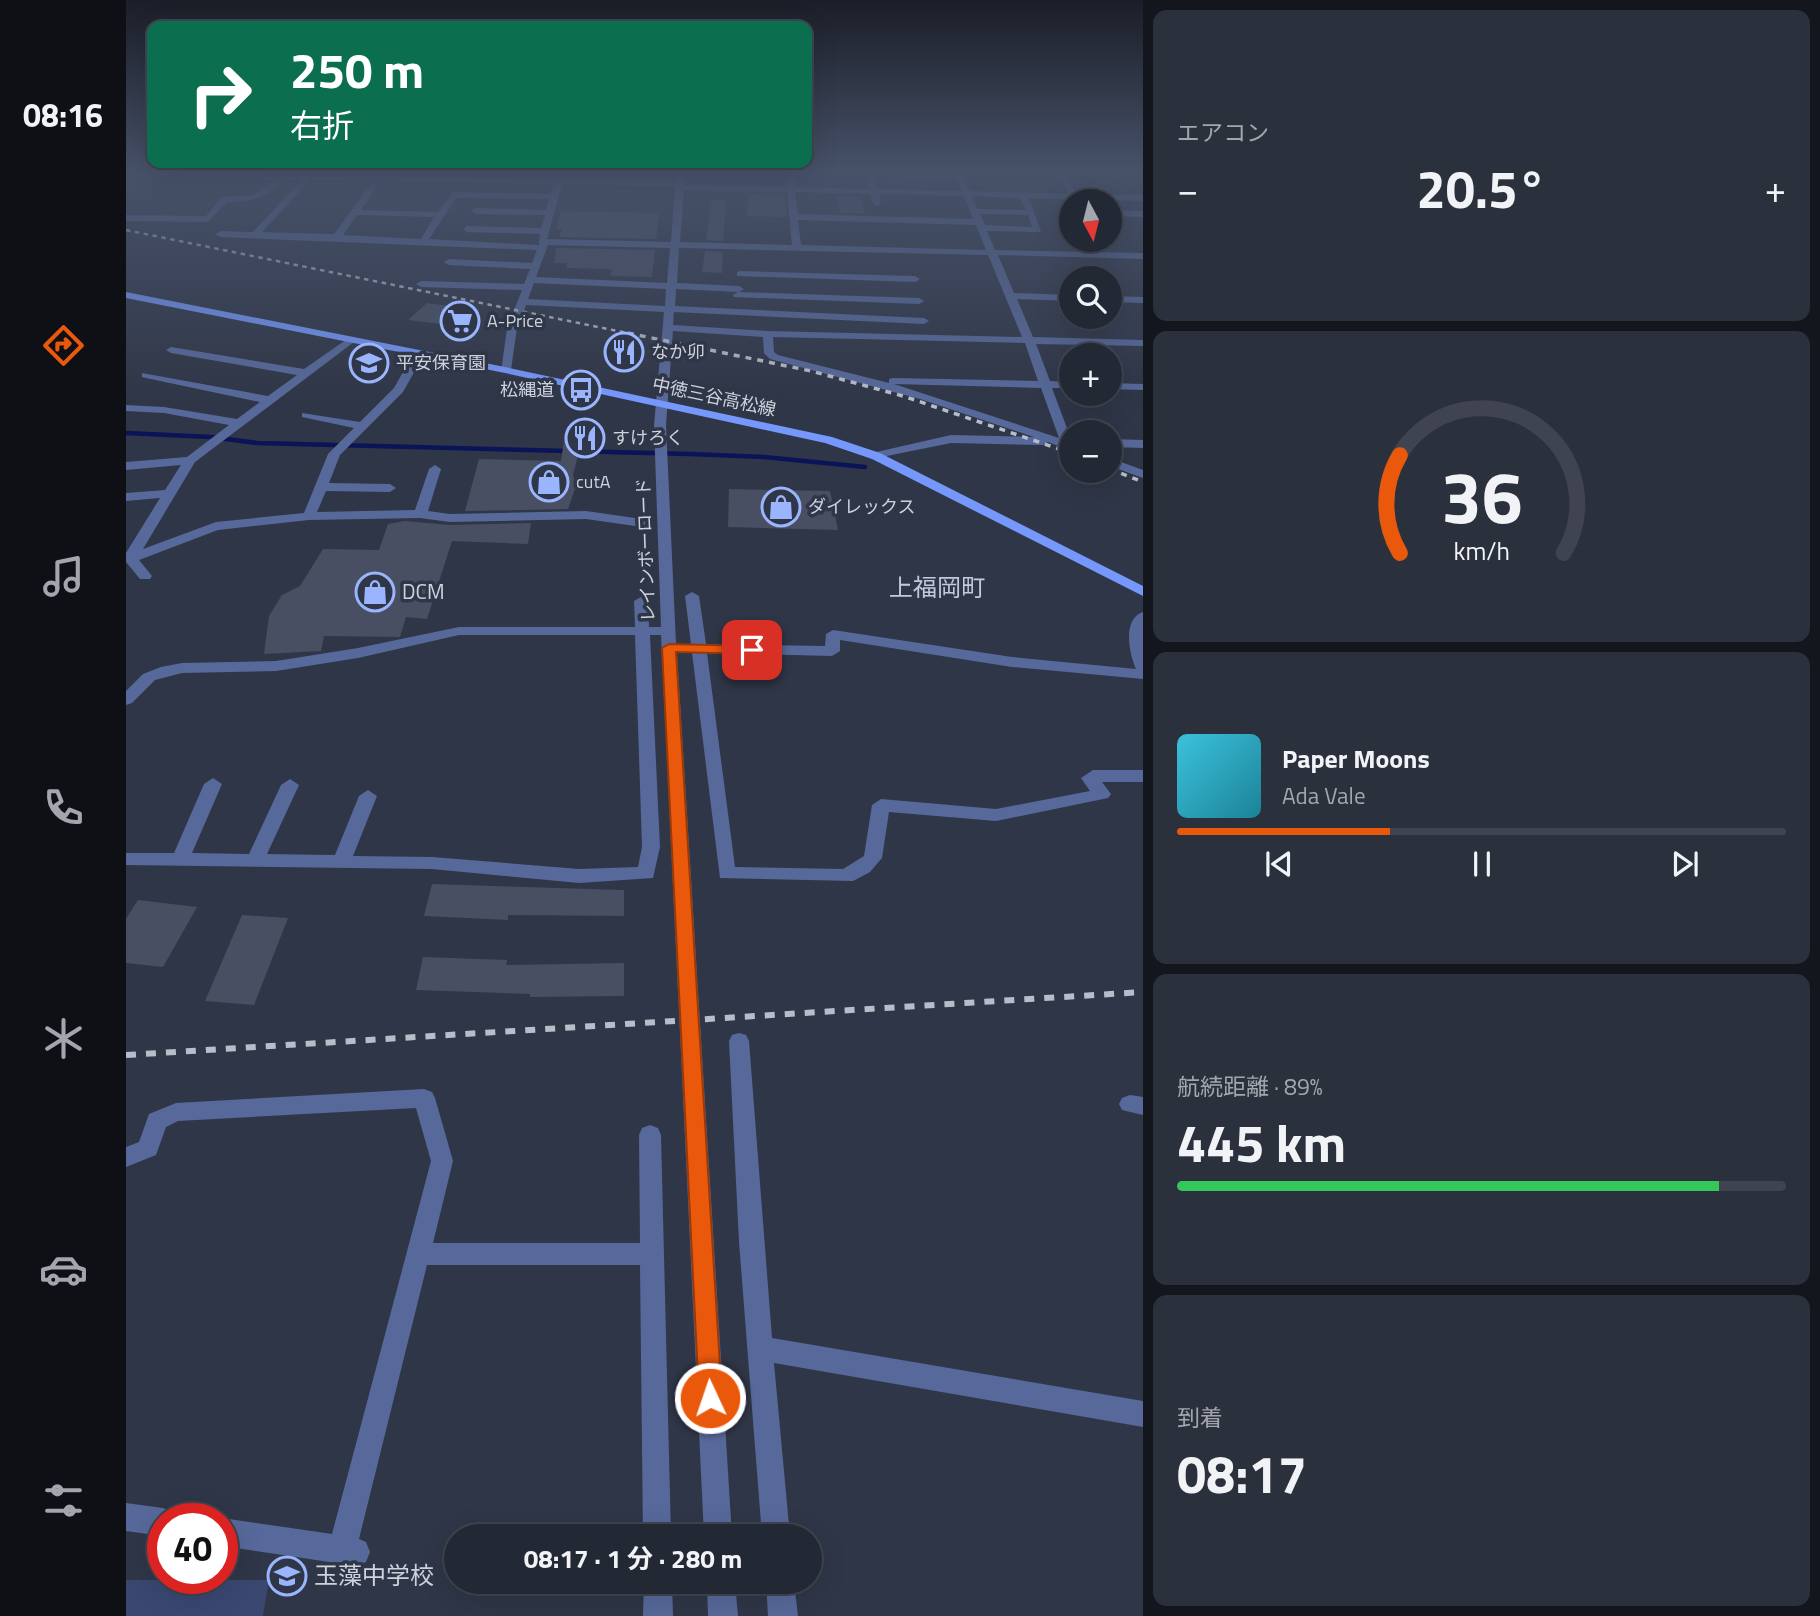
<!DOCTYPE html>
<html lang="ja">
<head>
<meta charset="utf-8">
<style>
  :root { --surface:#232835; --page:#2b303d; --text:#f1f3f6; --muted:#a3a6ad; --line:#404450; --accent:#ea580c }
  body { margin:0; font-family:"Titillium Web","Noto Sans JP",sans-serif; background:var(--page); color:var(--text); height:100vh; display:flex; flex-direction:column; font-size:26px; white-space:nowrap }
  * { box-sizing:border-box; margin:0 }
  p { font-size:23px; color:var(--muted) }
  .icon { flex:none; width:38px; height:38px; fill:none; stroke:currentColor; stroke-width:2; stroke-linecap:round; stroke-linejoin:round }
  .map { position:relative; flex:1; overflow:hidden }
  .drawer { display:flex; flex-direction:column; gap:10px; padding:10px; background:#13161d; width:677px }
  .drawer>* { flex:none }
  .hud { position:absolute; left:21px; top:21px; width:665px; height:147px; border-radius:14px; box-shadow:0 7px 28px #0002,0 0 0 2px var(--line); background:#0b6e4f; color:#fff; overflow:hidden }
  .needle { width:46px; rotate:173deg }
  .tools { position:absolute; left:933px; top:189px; display:grid; gap:14px }
  .tools a { display:grid; place-items:center; width:63px; height:63px; border-radius:50%; background:var(--surface); box-shadow:0 7px 28px #0002,0 0 0 2px var(--line); font-size:35px }
  .speed { position:absolute; left:21px; top:1503px; display:flex; gap:14px; font-size:35px; font-weight:700; text-align:center }
  .speed>* { display:grid; place-content:center; width:91px; height:91px; border-radius:50%; background:var(--surface); box-shadow:0 7px 28px #0002,0 0 0 2px var(--line); line-height:1 }
  .speed .limit { border:10px solid #d22; background:#fff; color:#111 }
  .pin { position:absolute; display:grid; place-items:center; width:60px; height:60px; color:#fff; margin:-30px; border-radius:14px; box-shadow:0 4px 10px #0006 }
  .me { position:absolute; width:77px; margin:-38px; rotate:357deg; stroke-linejoin:round; filter:drop-shadow(0 0 5px #0008) }
  .turn { display:flex; align-items:center; gap:24px; height:147px; padding:0 28px; font-size:32px }
  .turn .icon { width:91px; height:91px; stroke-width:2.5 }
  .turn b { display:block; font-size:49px; line-height:60px }
  .big { font-size:52px; font-weight:700; line-height:1.1 }
  .drawer .widget { flex:1; display:flex; flex-direction:column; justify-content:center; gap:10px; min-width:0; padding:0 24px; border-radius:14px; background:var(--page) }
  .drawer .dial { align-items:center; gap:0 }
  .dial svg { height:182px; overflow:visible; fill:none; stroke:var(--line); stroke-width:7; stroke-linecap:round; text-anchor:middle }
  .dial text { fill:var(--text); stroke:none }
  .song { display:flex; align-items:center; gap:21px }
  .cover { width:84px; height:84px; border-radius:10px; background:linear-gradient(135deg,hsl(190 70% 55%),hsl(190 70% 35%)) }
  .played { height:7px; border-radius:4px; background:linear-gradient(90deg,var(--accent) 35%,var(--line) 35%) }
  .keys { display:flex; justify-content:space-around; direction:ltr }
  .heat { display:flex; justify-content:space-between; align-items:center; font-size:38px; direction:ltr }
  .charge { height:10px; border-radius:5px; background:linear-gradient(90deg,#34c759 89%,var(--line) 0) }
  .trip { position:absolute; left:318px; top:1524px; width:378px; height:70px; border-radius:35px; background:var(--surface); box-shadow:0 7px 28px #0002,0 0 0 2px var(--line); font-weight:700; line-height:70px; text-align:center }
  main { display:flex; flex:1; min-height:0 }
  .dock { display:flex; flex-direction:column; width:126px; justify-content:space-around; align-items:center; background:#0e1015; color:var(--muted) }
  .dock .icon { width:49px; height:49px }
  .dock .on { color:var(--accent) }
  .dock b { font-size:32px; color:var(--text) }
  .map>svg:first-child { display:block }
  .green { fill:#3a4871 }
  .lines { fill:none; stroke-linecap:round; stroke-linejoin:round }
  .stream { stroke:#0a1457; stroke-width:4.5 }
  .building { fill:#484f63 }
  .minor { fill:#57699a; fill-rule:evenodd }
  .major { fill:#7698fc; fill-rule:evenodd }
  .rail-far2 { stroke:#b8bec9; stroke-width:2.5; stroke-dasharray:4.5 4.5; stroke-linecap:butt }
  .rail-far1 { stroke:#b8bec9; stroke-width:3.5; stroke-dasharray:6 6; stroke-linecap:butt }
  .rail { stroke:#b8bec9; stroke-width:6; stroke-dasharray:10 10; stroke-linecap:butt }
  .route { fill:#ea580c; stroke:#983908; stroke-width:2 }
  .labels { text-anchor:middle; stroke-width:7; stroke-linejoin:round; paint-order:stroke }
  .far-poi-label { font-size:18px; fill:#cdd2dd; stroke:#2f3647; text-anchor:start }
  .far-street-label { font-size:18px; fill:#cdd2dd; stroke:#2f3647 }
  .poi-label { font-size:21px; fill:#cdd2dd; stroke:#2f3647; text-anchor:start }
  .quarter-label { font-size:24px; fill:#c0c9df; stroke:#2f3647 }
  .near-poi-label { font-size:24px; fill:#cdd2dd; stroke:#2f3647; text-anchor:start }
</style>
</head>
<body>
<main>
<nav class="dock">
<b>08:16</b>
<svg class="icon on" aria-label="directions" viewBox="0 0 24 24"><path d="M12 3l9 9-9 9-9-9zM9 14v-3h6M13 9l2 2-2 2"/></svg>
<svg class="icon" aria-label="music" viewBox="0 0 24 24"><path d="M9 18V5l10-2v13"/><circle cx="6" cy="18" r="3"/><circle cx="16" cy="16" r="3"/></svg>
<svg class="icon" aria-label="phone" viewBox="0 0 24 24"><path d="M5 4h4l2 5-3 2q2 4 5 5l2-3 5 2v4C11 20 4 13 5 4z"/></svg>
<svg class="icon" aria-label="climate" viewBox="0 0 24 24"><path d="M12 3v18M4 7l16 10M4 17L20 7"/></svg>
<svg class="icon" aria-label="car" viewBox="0 0 24 24"><path d="M5 17H2v-5l4-1 3-4h7l3 4 3 1v5h-3M9 17h6M6 11h13"/><circle cx="7" cy="17" r="2"/><circle cx="17" cy="17" r="2"/></svg>
<svg class="icon" aria-label="filters" viewBox="0 0 24 24"><path d="M4 7h16M4 17h16"/><circle cx="9" cy="7" r="2"/><circle cx="15" cy="17" r="2"/></svg>
</nav>
<div class="map">
<svg width="1017" height="1616" viewBox="0 0 1017 1616">
  <rect width="100%" height="100%" fill="#2f3647"/>
  <path class="green" d="M0 1580H143L137 1616H0Z"/>
  <g class="lines">
    <path class="stream" d="M0 433 85 437 131 443 564 454 638 457 739 467"/>
  </g>
  <g class="building">
    <path d="M622 194 659 195 661 217 621 216Z"/>
    <path d="M711 196 733 197 736 200 739 213H714Z"/>
    <path d="M586 199 600 200 597 241 580 240Z"/>
    <path d="M435 211 533 213 530 239 433 237 436 229H430Z"/>
    <path d="M430 248 529 250 526 277 484 276 486 269 440 268 441 263H428Z"/>
    <path d="M579 251 597 252 596 273 576 272Z"/>
    <path d="M301 303 347 309 324 325 282 320Z"/>
    <path d="M439 433H458L447 475 450 486 442 509 339 511 353 459 435 461Z"/>
    <path d="M603 489 704 491 712 530 602 527Z"/>
    <path d="M279 521 324 525 405 523 402 544 326 541 301 619 280 617 274 637 198 636 195 651 138 654 143 616 156 595 174 586 197 549 253 550 262 524Z"/>
    <path d="M306 884 498 890V916L382 915V920L298 916Z"/>
    <path d="M12 900 71 907 37 967 0 963V919Z"/>
    <path d="M116 915 162 918 128 1005 79 1001Z"/>
    <path d="M297 957 381 960 380 965 498 963V996L404 997V994L290 990Z"/>
  </g>
  <g class="lines">
    <g class="minor">
      <path d="M0 173 179 175 190 173 188 175 429 179 431 173H439L437 179 550 181 551 173H559L558 185 660 187 659 173H667L669 187 743 189 740 176 713 173H836L844 191 943 194 932 173H940L951 194 1017 195V201L954 199 955 201H947L946 199 903 198 915 232 861 231 869 250 1017 253V259L872 255 888 293 945 295V301L891 299 907 337 1017 340V346L910 344 924 381 945 382V388H926L945 439V451L922 442 917 445 825 443 746 459V453L825 435 908 437 794 399 644 359 638 353 637 337 547 331 540 425 550 644H565L559 596 566 592 573 596 580 644 699 646 700 634 707 630 886 657 1010 669C1003 653 996 619 1017 612V679L886 667 714 640V651L706 656 581 653 609 867 717 869 738 856 746 805 755 799 870 809 964 791 955 778 967 770H1017V782H976L985 794 982 798 870 821 763 812 756 858 744 872 727 881 594 878 566 653H551L606 1536H578L535 635H524L534 847 527 878 453 883 306 869 0 865V853H48L78 784 87 778 96 784 66 853 123 854 155 785 164 779 173 785 141 854 209 855 233 796 242 790 251 796 227 856 306 857 453 869 512 867 516 847 509 635H333L232 658 150 671 56 673 29 680 6 703 0 705V691L17 674 35 667 56 663 150 661 232 648 333 627H509L508 601 515 597 522 601 523 627H535L528 425 538 312 400 305 391 328 385 370 375 372 381 328 396 290 295 287 290 284 295 281 398 284 404 269 323 265 318 262 323 259 406 263 411 250 94 237 89 234 94 231 127 232 175 180H158C141 198 125 202 101 202L82 222 0 221V215L80 216 96 197 127 195 149 180 0 175ZM748 176 831 179 836 191 751 189ZM184 180 247 181 208 234 136 232ZM255 181 428 184 425 194 327 192 312 212 235 210ZM436 184 549 186 545 242 421 239ZM558 190 661 192 666 245 554 242ZM669 192 744 194 747 203 751 206 755 203 753 194 838 196 847 219 672 214ZM846 196 894 198 900 210 851 209ZM330 198 423 199 420 210 349 208 345 211 349 214 419 215 415 228 341 226 337 229 341 232 414 234 413 245 303 239ZM854 214 902 215 906 227 859 225ZM231 215 308 217 295 239 217 235ZM672 220 850 225 860 250 675 245ZM422 245 544 248 541 283 410 277ZM553 248 862 255 896 337 642 331 547 325 548 312 798 324 803 321 798 318 549 306 550 289 613 292 618 289 613 286 551 283ZM408 283 540 289 539 306 402 299ZM647 337 899 343 912 381 767 378 763 379V383L652 355 648 352ZM768 384 915 388 933 438Z"/>
      <path d="M984 210 1017 211V217L984 216Z"/>
      <path d="M614 271 789 276 794 279 789 282 611 276V272Z"/>
      <path d="M612 292 793 298 798 301 793 304 608 297 607 295Z"/>
      <path d="M984 296 1017 297V303L984 302Z"/>
      <path d="M224 337 228 338V342L69 462 17 549 90 522 178 513 202 454 228 428 176 417V413L234 422 268 388 282 363 300 351 305 354 291 367 277 392 214 455 203 483 264 484 270 488 264 492 200 491 191 512 289 510 303 469 309 465 315 469 302 511 324 514 460 511 516 519 523 523 516 527 460 519 324 522 294 518 183 520 92 530 13 560 26 576 24 579H14L0 562V553L34 498 0 501V493L39 490 55 465 0 470V462L61 457 103 425 38 413 0 411V405L38 407 111 419 134 402 20 378 16 377V373L142 396 171 375 45 353 40 350 45 347 178 369Z"/>
      <path d="M984 383 1017 384V390L984 389Z"/>
      <path d="M984 439 1017 440V448L984 447Z"/>
      <path d="M984 458 1017 470V478L984 466Z"/>
      <path d="M613 1033 620 1035 623 1041 646 1338 1017 1401V1427L648 1363 664 1536H636L613 1242 603 1041 606 1035Z"/>
      <path d="M298 1089 306 1092 309 1098 327 1161 307 1243H514L513 1135 516 1128 524 1125 532 1128 535 1135 545 1536H517L514 1265H301L233 1539 240 1542 244 1552 240 1562 230 1566 96 1546V1519H93L96 1518 206 1534 305 1161 290 1108 52 1121 40 1127 30 1155 0 1167V1147L13 1142 23 1114 50 1103Z"/>
      <path d="M1004 1095 1017 1097V1115L996 1110 993 1104 996 1098Z"/>
      <path d="M0 1503 37 1508 47 1512 50 1519H37V1536L0 1531Z"/>
      <path d="M518 1582H546L547 1616H517Z"/>
      <path d="M581 1582H609L612 1616H582Z"/>
      <path d="M640 1582H668L672 1616H642Z"/>
    </g>
    <path class="major" d="M0 292 379 367 706 437 754 453 1017 586V596L746 459 699 443 379 373 0 298Z"/>
    <path class="rail-far2" d="M0 230 511 335"/>
    <g class="rail-far1">
      <path d="M502 333 685 371 777 396 945 453"/>
      <path d="M984 469 1017 482"/>
    </g>
    <path class="rail" d="M0 1055 1017 992"/>
  </g>
  <linearGradient id="sky" x2="0" y2="1"><stop stop-color="#1a1e27"/><stop offset="0.43" stop-color="#475269"/><stop offset="1" stop-color="#475269" stop-opacity="0"/></linearGradient>
  <rect width="1017" height="399" fill="url(#sky)"/>
  <path class="route" d="M543 644 626 646 633 650 626 654 550 652 596 1398 593 1406 584 1409 576 1406 573 1398 536 648Z"/>
  <defs>
    <symbol id="supermarket-ring" viewBox="-11 -11 22 22"><circle r="9.5" fill="#2f3647" stroke="#9ab5fd" stroke-width="1.5"/><path d="M-6-5.5h2.5l.6 2H6L4.5 2H-2.5L-4.4-4H-6ZM-1.5 3.2a1.3 1.3 0 1 0 .1 0ZM3 3.2a1.3 1.3 0 1 0 .1 0Z" fill="#9ab5fd"/></symbol>
    <symbol id="restaurant-ring" viewBox="-11 -11 22 22"><circle r="9.5" fill="#2f3647" stroke="#9ab5fd" stroke-width="1.5"/><path d="M-5-6h1v4h1v-4h1v4h1v-4h1v5L-1.5 .5V6h-2V.5L-5-1ZM5-6V6H3V1.5H1.5Q1.5-4 5-6Z" fill="#9ab5fd"/></symbol>
    <symbol id="school-ring" viewBox="-11 -11 22 22"><circle r="9.5" fill="#2f3647" stroke="#9ab5fd" stroke-width="1.5"/><path d="M0-5L7-2L0 1L-7-2ZM-4 1L0 2.5L4 1V4Q0 6-4 4Z" fill="#9ab5fd"/></symbol>
    <symbol id="bus-ring" viewBox="-11 -11 22 22"><circle r="9.5" fill="#2f3647" stroke="#9ab5fd" stroke-width="1.5"/><path d="M-5-6H5V4H4V6H2V4H-2V6H-4V4H-5ZM-3.5-4V0h7V-4ZM-3.5 1.2v1.5H-2V1.2ZM2 1.2v1.5H3.5V1.2Z" fill="#9ab5fd"/></symbol>
    <symbol id="shop-ring" viewBox="-11 -11 22 22"><circle r="9.5" fill="#2f3647" stroke="#9ab5fd" stroke-width="1.5"/><path d="M-5-2.5h2.3a2.7 3.5 0 0 1 5.4 0H5L5.5 6h-11ZM-1.5-2.5h3a1.5 2.3 0 0 0-3 0Z" fill="#9ab5fd"/></symbol>
  </defs>
  <g fill-rule="evenodd">
    <use href="#supermarket-ring" x="312" y="299" width="44" height="44"/>
    <use href="#restaurant-ring" x="476" y="330" width="44" height="44"/>
    <use href="#school-ring" x="221" y="341" width="44" height="44"/>
    <use href="#bus-ring" x="433" y="368" width="44" height="44"/>
    <use href="#restaurant-ring" x="437" y="416" width="44" height="44"/>
    <use href="#shop-ring" x="401" y="460" width="44" height="44"/>
    <use href="#shop-ring" x="633" y="485" width="44" height="44"/>
    <use href="#shop-ring" x="227" y="570" width="44" height="44"/>
    <use href="#school-ring" x="139" y="1554" width="44" height="44"/>
  </g>
  <g class="labels">
    <g class="far-poi-label">
      <text x="361" y="327">A-Price</text>
      <text x="525" y="358">なか卯</text>
      <text x="270" y="369">平安保育園</text>
      <text x="428" y="396" text-anchor="end">松縄道</text>
      <text x="486" y="444">すけろく</text>
      <text x="450" y="488">cutA</text>
      <text x="682" y="513">ダイレックス</text>
    </g>
    <g class="far-street-label">
      <text transform="translate(588 397) rotate(12)" y="6">中徳三谷高松線</text>
      <text transform="translate(520 550) rotate(-92)" y="6">レインボーロード</text>
    </g>
    <g class="poi-label">
      <text x="276" y="599">DCM</text>
    </g>
    <g class="quarter-label">
      <text x="811" y="596">上福岡町</text>
    </g>
    <g class="near-poi-label">
      <text x="188" y="1584">玉藻中学校</text>
    </g>
  </g>
</svg>
<div class="tools">
<a><svg class="needle" viewBox="-14 -14 28 28"><path d="M0-13l5 13h-10z" fill="#e53935"/><path d="M0 13l5-13h-10z" fill="#a3a6ad"/></svg></a>
<a><svg class="icon" aria-label="search" viewBox="0 0 24 24"><circle cx="10" cy="10" r="6"/><path d="M15 15l6 6"/></svg></a>
<a>+</a>
<a>−</a>
</div>
<div class="speed"><div class="limit">40</div></div>
<div class="pin" style="left:626px;top:650px;background:#d93025"><svg class="icon" aria-label="arrive" viewBox="0 0 24 24"><path d="M6 21V4h12l-3 4 3 4H6"/></svg></div>
<svg class="me" style="left:584px;top:1398px" viewBox="-20 -20 40 40"><circle r="17" fill="#ea580c" stroke="#fff" stroke-width="3"/><path d="M0-11L8 9 0 5-8 9z" fill="#fff"/></svg>
<div class="trip">08:17 · 1 分 · 280 m</div>
<div class="hud">
<div class="turn"><svg class="icon" aria-label="right" viewBox="0 0 24 24"><path d="M7 20v-9h11M14 6l5 5-5 5"/></svg><div><b>250 m</b>右折</div></div>
</div>
</div>
<section class="drawer">
<div class="widget"><p>エアコン</p>
<div class="heat"><a>−</a><b class="big">20.5°</b><a>+</a></div>
</div>
<div class="widget dial"><svg viewBox="0 0 100 80">
<path d="M14 69A42 42 0 1 1 86 69"/>
<path d="M14 69A42 42 0 0 1 14 26" stroke="#ea580c"/>
<text x="50" y="56" font-size="32" font-weight="700">36</text>
<text x="50" y="72" font-size="11">km/h</text>
</svg></div>
<div class="widget">
<div class="song"><i class="cover"></i><div><b>Paper Moons</b><p>Ada Vale</p></div></div>
<div class="played"></div>
<div class="keys"><svg class="icon" aria-label="previous" viewBox="0 0 24 24"><path d="M18 5L8 12l10 7zM5 5v14"/></svg><svg class="icon" aria-label="pause" viewBox="0 0 24 24"><path d="M8 5v14M16 5v14"/></svg><svg class="icon" aria-label="next" viewBox="0 0 24 24"><path d="M6 5l10 7-10 7zM19 5v14"/></svg></div>
</div>
<div class="widget"><p>航続距離 · 89%</p><b class="big">445 km</b><div class="charge"></div></div>
<div class="widget"><p>到着</p><b class="big">08:17</b></div>
</section>
</main>
</body>
</html>
